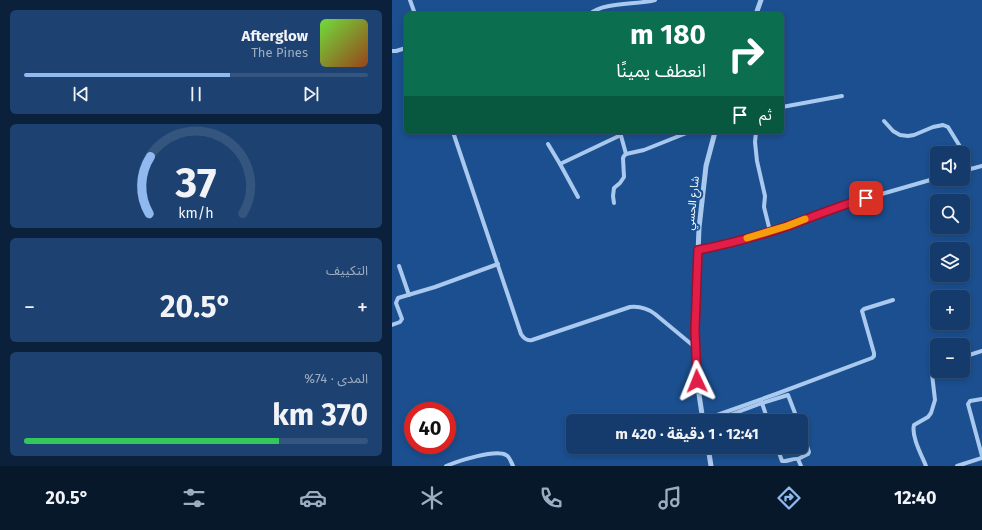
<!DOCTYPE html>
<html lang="ar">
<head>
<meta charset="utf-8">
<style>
  :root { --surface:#143b6b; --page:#1d4271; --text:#f1f3f6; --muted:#9dadc1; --line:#33557e; --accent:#90b9f0 }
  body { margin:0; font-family:"Fira Sans","Noto Sans Arabic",sans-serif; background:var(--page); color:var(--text); direction:rtl; height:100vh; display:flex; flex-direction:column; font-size:15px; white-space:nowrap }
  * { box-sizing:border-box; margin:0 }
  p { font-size:13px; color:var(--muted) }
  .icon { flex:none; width:22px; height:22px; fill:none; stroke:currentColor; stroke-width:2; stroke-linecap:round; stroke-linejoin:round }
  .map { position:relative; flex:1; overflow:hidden; direction:ltr }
  .sheet { display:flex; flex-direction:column; gap:10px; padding:10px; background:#0b203b; width:392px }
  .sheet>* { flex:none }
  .top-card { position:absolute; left:12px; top:12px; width:380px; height:122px; border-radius:6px; box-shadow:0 2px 6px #0003,0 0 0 1px var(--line); direction:rtl; background:#0b6e4f; color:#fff; overflow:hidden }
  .controls { position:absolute; left:538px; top:146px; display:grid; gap:8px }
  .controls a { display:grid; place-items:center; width:40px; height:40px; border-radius:6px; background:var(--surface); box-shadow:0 2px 6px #0003,0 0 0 1px var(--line); font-size:20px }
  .speed { position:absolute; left:12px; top:402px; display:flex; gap:8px; font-size:20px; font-weight:700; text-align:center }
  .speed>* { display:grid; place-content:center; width:52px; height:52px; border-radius:50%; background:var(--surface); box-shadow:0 2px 6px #0003,0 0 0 1px var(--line); line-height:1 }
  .speed .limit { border:6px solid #d22; background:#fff; color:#111 }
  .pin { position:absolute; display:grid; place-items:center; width:34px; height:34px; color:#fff; margin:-17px; border-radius:8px; box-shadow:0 2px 6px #0006 }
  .me { position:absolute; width:44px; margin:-22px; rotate:358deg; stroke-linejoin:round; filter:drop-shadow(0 0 3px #0008) }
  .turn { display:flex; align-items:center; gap:14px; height:84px; padding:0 12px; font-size:18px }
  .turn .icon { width:52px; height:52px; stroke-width:2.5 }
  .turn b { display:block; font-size:28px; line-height:34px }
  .then { display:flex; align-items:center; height:38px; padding:0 12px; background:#0003; gap:8px; font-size:15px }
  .big { font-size:30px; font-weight:700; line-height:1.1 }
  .sheet .widget { flex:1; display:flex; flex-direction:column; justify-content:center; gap:6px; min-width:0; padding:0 14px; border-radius:6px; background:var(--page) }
  .sheet .dial { align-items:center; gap:0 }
  .dial svg { height:104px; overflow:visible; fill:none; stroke:var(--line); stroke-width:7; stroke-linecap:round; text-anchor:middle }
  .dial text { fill:var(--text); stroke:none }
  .song { display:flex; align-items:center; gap:12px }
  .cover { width:48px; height:48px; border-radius:6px; background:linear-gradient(135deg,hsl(100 70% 55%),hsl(20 70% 35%)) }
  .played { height:4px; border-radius:2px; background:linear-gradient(90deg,var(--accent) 60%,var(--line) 60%) }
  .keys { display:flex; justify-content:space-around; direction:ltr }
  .heat { display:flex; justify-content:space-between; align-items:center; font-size:22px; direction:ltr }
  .charge { height:6px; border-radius:3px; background:linear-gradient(90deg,#34c759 74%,var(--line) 0) }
  .trip { position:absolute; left:174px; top:414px; width:242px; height:40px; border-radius:6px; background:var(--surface); box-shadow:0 2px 6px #0003,0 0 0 1px var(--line); font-weight:700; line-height:40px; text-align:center; direction:rtl }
  .tab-bar { display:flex; height:64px; justify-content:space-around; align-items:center; background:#08182b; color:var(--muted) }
  .tab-bar .icon { width:28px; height:28px }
  .tab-bar .current { color:var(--accent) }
  .tab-bar b { font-size:18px; color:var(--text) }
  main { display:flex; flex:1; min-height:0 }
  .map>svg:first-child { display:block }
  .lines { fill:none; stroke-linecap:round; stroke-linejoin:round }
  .minor { stroke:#a9c9ee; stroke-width:4 }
  .tertiary { stroke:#a9c9ee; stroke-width:5 }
  .route-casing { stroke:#92132f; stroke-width:10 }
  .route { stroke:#e11d48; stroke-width:7 }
  .slow { stroke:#f59e0b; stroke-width:7 }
  .labels { text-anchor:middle; stroke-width:4; stroke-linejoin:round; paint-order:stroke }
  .street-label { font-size:11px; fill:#fff; stroke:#1b4f8f }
</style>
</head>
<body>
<main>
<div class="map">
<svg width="590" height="466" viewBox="0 0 590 466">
  <rect width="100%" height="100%" fill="#1b4f8f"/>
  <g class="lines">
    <g class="minor">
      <path d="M18 0 23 14"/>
      <path d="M198 14C211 2 245 5 263 0"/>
      <path d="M0 51H4L14 48"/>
      <path d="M390 107 450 96"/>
      <path d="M492 121 501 131 508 135 516 136 522 135 541 127 551 125 556 127 572 153 578 169"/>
      <path d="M61 132 129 334C132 339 135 341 140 340L238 307C248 306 255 308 263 314L304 348"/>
      <path d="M228 132 234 154"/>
      <path d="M364 132 363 142 365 161 373 196 372 207 378 231"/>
      <path d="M156 144 168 164 186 197"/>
      <path d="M168 164 229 135"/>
      <path d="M571 171 590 166"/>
      <path d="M222 203 221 196 222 188 228 183 232 177 231 158 232 156 234 154 252 150 297 132"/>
      <path d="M306 250 338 244 395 226 455 204 545 178"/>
      <path d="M7 266 17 295"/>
      <path d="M0 325 8 322 10 319 4 303 6 298 43 287 106 264"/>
      <path d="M571 357 590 351"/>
      <path d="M590 399 578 401 576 404 590 456"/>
      <path d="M370 403 396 395 406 421"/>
      <path d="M311 420 384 394 480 358 482 356V353L470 311 472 309 501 300"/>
      <path d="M322 421 370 403 376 421"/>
      <path d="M385 447 390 461C395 462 401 458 406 459L409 466"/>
      <path d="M406 459 416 454 417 452 409 429"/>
      <path d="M54 466C66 461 103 449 114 455 118 457 119 462 121 466"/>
      <path d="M534 466C530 456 519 436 522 425L536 417 539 413 543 400 540 374 541 369 545 365"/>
      <path d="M565 466 590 458"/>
    </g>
    <g class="tertiary">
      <path d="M364 14 369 0"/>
      <path d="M311 421 305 381 304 348 303 330 307 228 314 166 323 132"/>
      <path d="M316 447 319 466"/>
    </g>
  </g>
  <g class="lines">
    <defs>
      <path id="route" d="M305 381 303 330 306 250C337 244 366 236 396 226 422 216 447 206 474 198"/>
    </defs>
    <use href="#route" class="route-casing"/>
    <use href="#route" class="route"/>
    <path class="slow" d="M355 238 395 226 413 219"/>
  </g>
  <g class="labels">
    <g class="street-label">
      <text transform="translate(300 203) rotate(-84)" y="4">شارع الحسي</text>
    </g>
  </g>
</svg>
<div class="controls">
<a><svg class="icon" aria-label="sound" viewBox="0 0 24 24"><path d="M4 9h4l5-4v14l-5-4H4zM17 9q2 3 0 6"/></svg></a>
<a><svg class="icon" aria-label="search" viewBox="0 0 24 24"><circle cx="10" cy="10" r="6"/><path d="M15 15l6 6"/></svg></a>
<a><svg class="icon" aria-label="layers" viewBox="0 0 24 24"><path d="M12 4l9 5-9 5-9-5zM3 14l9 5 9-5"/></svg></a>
<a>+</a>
<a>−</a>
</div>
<div class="speed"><div class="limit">40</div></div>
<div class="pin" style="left:474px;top:198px;background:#d93025"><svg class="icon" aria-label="arrive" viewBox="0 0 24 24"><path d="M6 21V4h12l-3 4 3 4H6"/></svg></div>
<svg class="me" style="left:305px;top:381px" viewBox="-20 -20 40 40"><path d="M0-17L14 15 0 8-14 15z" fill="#e11d48" stroke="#fff" stroke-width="4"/></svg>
<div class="trip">12:41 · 1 دقيقة · 420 m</div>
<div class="top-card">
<div class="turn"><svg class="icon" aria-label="right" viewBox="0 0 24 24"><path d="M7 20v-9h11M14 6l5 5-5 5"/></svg><div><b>180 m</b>انعطف يمينًا</div></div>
<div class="then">ثم<svg class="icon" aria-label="arrive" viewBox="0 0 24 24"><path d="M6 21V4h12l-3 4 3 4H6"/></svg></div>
</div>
</div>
<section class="sheet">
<div class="widget">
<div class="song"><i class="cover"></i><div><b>Afterglow</b><p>The Pines</p></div></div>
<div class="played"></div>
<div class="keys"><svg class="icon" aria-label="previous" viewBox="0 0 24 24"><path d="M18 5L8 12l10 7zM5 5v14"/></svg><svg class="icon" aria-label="pause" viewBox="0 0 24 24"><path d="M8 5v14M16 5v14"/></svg><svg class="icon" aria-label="next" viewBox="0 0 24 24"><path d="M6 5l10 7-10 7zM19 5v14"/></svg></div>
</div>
<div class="widget dial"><svg viewBox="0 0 100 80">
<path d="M14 69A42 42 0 1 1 86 69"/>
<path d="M14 69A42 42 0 0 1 15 25" stroke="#90b9f0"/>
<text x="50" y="56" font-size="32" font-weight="700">37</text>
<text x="50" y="72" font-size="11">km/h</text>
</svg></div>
<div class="widget"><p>التكييف</p>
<div class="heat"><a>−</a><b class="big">20.5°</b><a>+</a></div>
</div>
<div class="widget"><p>المدى · 74%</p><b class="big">370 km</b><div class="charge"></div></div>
</section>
</main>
<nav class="tab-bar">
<b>12:40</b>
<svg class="icon current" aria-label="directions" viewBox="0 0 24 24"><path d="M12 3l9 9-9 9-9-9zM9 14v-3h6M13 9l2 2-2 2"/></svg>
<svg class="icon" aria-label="music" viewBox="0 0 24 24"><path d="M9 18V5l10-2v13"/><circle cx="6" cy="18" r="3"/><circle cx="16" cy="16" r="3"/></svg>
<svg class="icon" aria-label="phone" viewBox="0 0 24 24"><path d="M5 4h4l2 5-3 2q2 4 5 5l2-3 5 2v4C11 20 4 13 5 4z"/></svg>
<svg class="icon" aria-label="climate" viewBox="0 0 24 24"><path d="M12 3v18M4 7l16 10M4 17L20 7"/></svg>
<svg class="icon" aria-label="car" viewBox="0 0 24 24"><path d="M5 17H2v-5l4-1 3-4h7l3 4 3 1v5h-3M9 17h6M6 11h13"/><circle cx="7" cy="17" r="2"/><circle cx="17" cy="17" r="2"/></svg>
<svg class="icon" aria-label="filters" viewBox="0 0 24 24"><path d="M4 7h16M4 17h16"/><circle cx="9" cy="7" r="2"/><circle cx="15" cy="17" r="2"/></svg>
<b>20.5°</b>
</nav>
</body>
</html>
